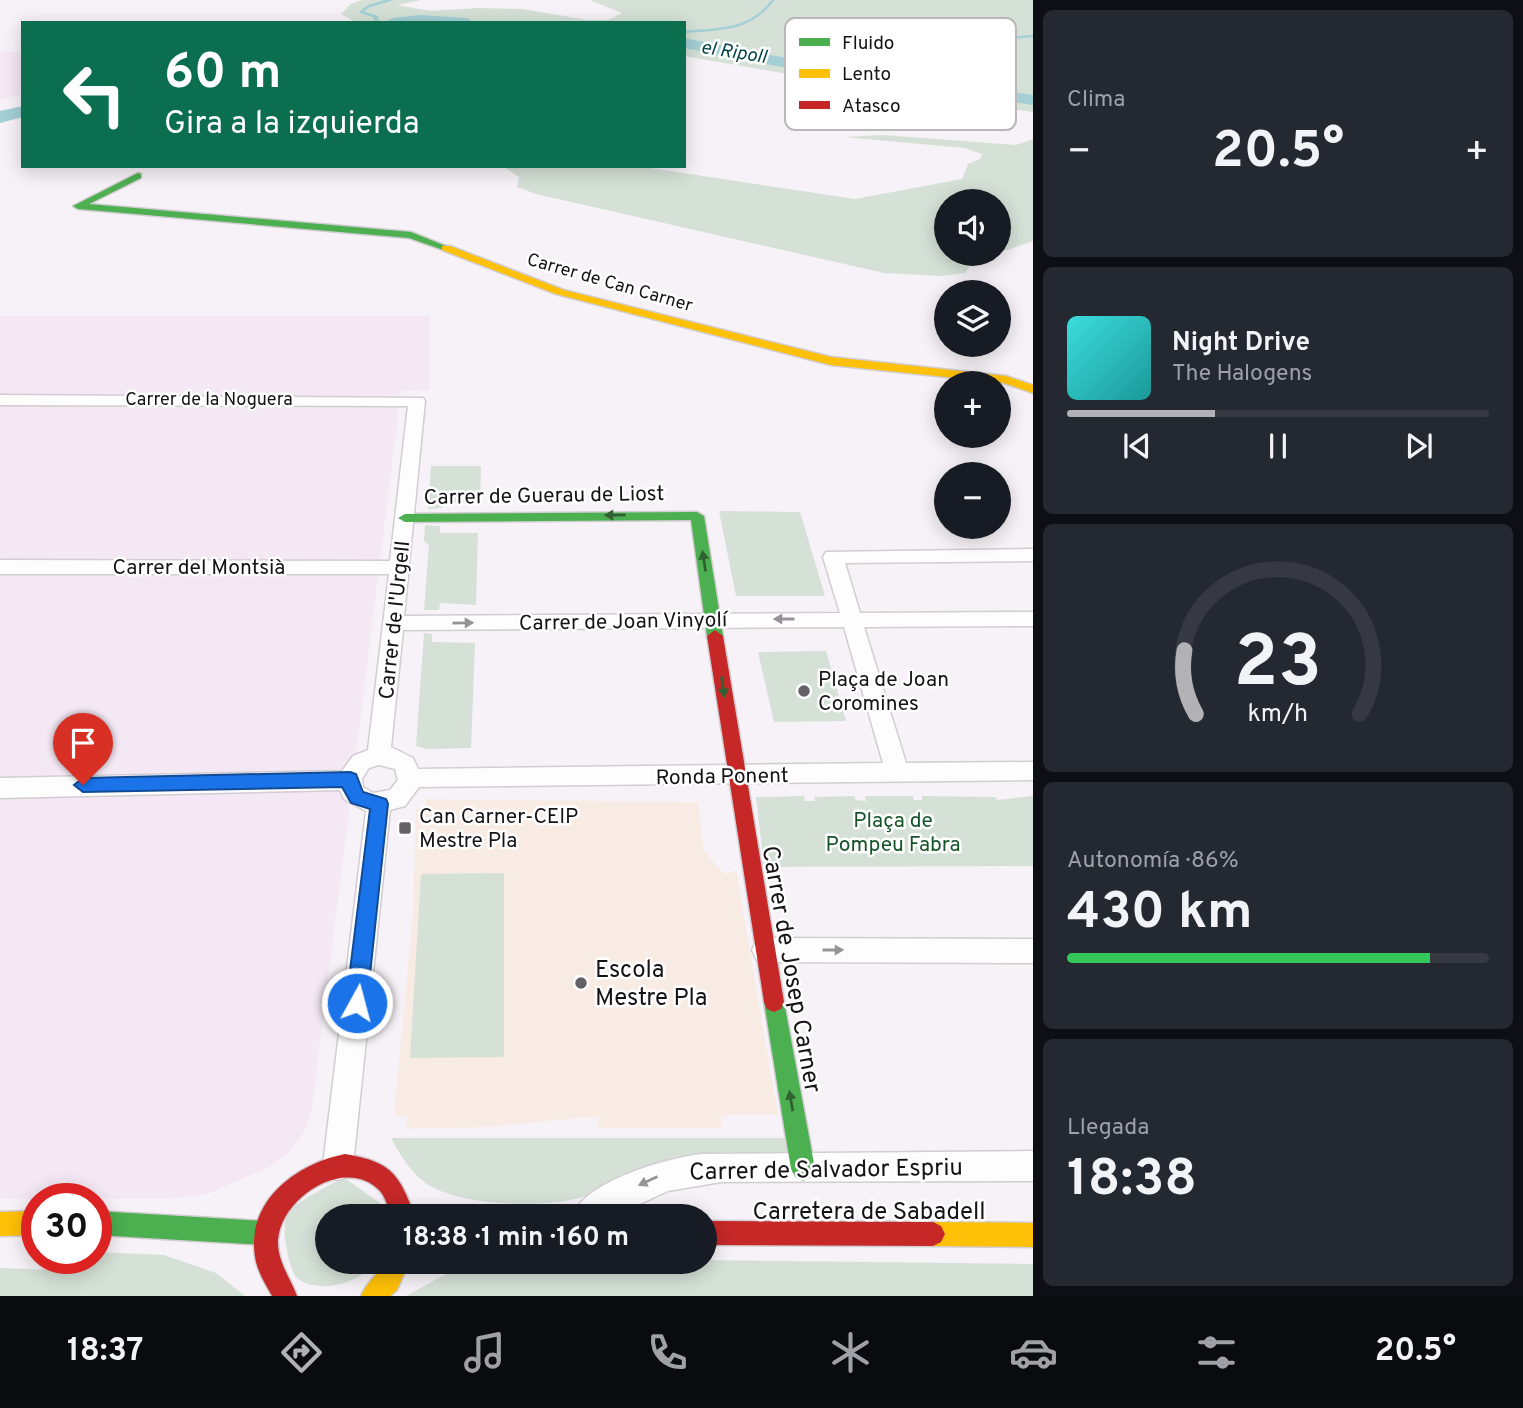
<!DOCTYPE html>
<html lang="es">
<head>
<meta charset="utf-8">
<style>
  :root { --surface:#171b24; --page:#242831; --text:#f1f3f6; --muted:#9ea1a6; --line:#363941; --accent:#b2b1b5 }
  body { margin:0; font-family:Overpass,sans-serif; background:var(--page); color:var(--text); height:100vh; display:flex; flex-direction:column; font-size:26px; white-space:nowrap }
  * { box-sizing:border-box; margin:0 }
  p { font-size:23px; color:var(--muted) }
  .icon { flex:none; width:38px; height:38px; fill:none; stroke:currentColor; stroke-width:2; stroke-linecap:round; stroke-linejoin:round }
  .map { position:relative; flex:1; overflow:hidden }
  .drawer { display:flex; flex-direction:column; gap:10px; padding:10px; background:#0d0f14; width:490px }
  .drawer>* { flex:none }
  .top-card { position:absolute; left:21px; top:21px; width:665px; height:147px; border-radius:0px; box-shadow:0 4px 18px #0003; background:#0b6e4f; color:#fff; overflow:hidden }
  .controls { position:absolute; left:934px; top:189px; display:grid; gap:14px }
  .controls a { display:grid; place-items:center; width:77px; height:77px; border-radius:50%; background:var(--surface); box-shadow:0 4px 18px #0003; font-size:35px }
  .speed { position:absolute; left:21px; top:1183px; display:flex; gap:14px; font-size:35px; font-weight:700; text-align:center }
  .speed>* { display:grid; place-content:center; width:91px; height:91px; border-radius:50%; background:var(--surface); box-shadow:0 4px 18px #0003; line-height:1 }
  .speed .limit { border:10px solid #d22; background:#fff; color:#111 }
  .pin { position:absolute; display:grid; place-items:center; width:60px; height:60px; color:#fff; margin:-72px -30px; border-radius:50% 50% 50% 0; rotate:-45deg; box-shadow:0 0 7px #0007 }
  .pin .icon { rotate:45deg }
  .me { position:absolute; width:77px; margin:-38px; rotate:7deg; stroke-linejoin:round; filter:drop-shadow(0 0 5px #0008) }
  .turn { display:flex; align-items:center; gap:24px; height:147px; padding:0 28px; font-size:32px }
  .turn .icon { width:91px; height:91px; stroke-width:2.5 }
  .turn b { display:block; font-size:49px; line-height:60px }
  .big { font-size:52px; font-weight:700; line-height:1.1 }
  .drawer .widget { flex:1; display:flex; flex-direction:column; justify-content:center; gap:10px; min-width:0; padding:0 24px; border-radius:10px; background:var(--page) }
  .drawer .dial { align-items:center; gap:0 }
  .dial svg { height:182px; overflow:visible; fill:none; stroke:var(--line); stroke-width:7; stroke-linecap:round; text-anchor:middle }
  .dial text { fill:var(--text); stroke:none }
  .song { display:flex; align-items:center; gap:21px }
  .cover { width:84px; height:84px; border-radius:10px; background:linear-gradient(135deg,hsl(180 70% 55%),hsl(180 70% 35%)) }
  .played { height:7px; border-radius:4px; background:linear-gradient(90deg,var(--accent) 35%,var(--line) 35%) }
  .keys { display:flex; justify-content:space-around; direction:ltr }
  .heat { display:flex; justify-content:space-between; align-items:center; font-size:38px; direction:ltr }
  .charge { height:10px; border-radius:5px; background:linear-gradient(90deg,#34c759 86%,var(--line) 0) }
  .trip { position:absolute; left:315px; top:1204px; width:402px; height:70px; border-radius:35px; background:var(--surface); box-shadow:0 4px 18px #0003; font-weight:700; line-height:70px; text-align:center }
  .tab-bar { display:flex; height:112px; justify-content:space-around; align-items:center; background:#090b0e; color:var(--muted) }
  .tab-bar .icon { width:49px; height:49px }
  .tab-bar .selected { color:var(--accent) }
  .tab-bar b { font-size:32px; color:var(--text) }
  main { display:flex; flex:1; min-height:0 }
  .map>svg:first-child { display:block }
  .built { fill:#f3e8f4 }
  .education { fill:#f7ebe4 }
  .green { fill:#d5e1d7; fill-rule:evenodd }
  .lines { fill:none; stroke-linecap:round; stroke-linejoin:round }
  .stream { stroke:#a4d0d5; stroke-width:2.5 }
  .river { fill:#a4d0d5; fill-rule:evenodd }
  .street-casing { stroke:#d1cdd1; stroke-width:3 }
  .fast-casing { stroke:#d1cdd1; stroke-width:3 }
  .slow-casing { stroke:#d1cdd1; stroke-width:3 }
  .jam-casing { stroke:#d1cdd1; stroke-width:3 }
  .street { fill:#fefdfe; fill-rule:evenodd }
  .fast { fill:#4caf50; fill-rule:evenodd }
  .slow { fill:#ffc107; fill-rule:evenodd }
  .jam { fill:#c62828; fill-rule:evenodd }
  .oneway { fill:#316033 }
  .oneway2 { fill:#969396 }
  .route { fill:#1a73e8; stroke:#114b97; stroke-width:2 }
  .poi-dot { fill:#656065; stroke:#fff; stroke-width:2.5 }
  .labels { text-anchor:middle; stroke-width:5; stroke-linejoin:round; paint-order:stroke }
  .far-street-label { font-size:18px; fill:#161216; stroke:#fff }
  .far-water-label { font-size:19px; font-style:italic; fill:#034246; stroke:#fff }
  .street-label { font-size:21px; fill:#161216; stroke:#fff }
  .poi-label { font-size:21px; fill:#161216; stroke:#fff; text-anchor:start }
  .park-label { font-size:21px; fill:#155429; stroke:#fff }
  .near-poi-label { font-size:24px; fill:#161216; stroke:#fff; text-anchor:start }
  .near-street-label { font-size:24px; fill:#161216; stroke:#fff }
  .key { fill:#fff; stroke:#b9b8b9; stroke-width:2 }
  .key-label { font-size:19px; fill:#161216 }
</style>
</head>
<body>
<main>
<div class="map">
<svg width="1033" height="1296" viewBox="0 0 1033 1296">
  <rect width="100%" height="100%" fill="#f7f2f7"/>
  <g class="built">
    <path d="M0 51 23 53V94L0 100Z"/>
    <path d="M0 316H430V390L401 391 312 1108 304 1132 290 1152 268 1168 207 1194 167 1199H0Z"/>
  </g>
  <path class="education" d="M426 799 698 802 704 851 725 875 736 870 778 1115H721V1128H598L599 1116 485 1127 406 1129 407 1116 394 1115 413 912 416 809 426 808Z"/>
  <g class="green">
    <path d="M362 0H421L397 5 431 11 477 8 522 9 588 20H608L622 13 590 0H1033V112L868 88 684 56V23H342L354 21 341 14 351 4Z"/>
    <path d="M883 135 1016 145 1033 139V241L973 262 965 273 941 276 884 273 536 194 517 187 519 177 503 166H637L855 199 962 179 968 164 980 159 982 154 964 148 844 137ZM947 201H999V254H947Z"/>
    <path d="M431 466H481L480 502H443L442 508 428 509Z"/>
    <path d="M719 511 800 512 825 596H736Z"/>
    <path d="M425 525 440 526V533H478L476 605 440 603 439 610H424L429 545 424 541Z"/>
    <path d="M424 633 432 634V642L475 643 471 748 426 749 416 746Z"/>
    <path d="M826 651 846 721 774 722 758 652Z"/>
    <path d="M804 796 805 801H815L814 797 854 796 856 800 866 801 865 796H913L914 800H922V796L996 797 997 800 1033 796V866L764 867 756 797Z"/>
    <path d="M504 873V1057L410 1058 421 874Z"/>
    <path d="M391 1138H791L794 1154C754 1154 711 1149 672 1158 642 1165 621 1181 594 1193 556 1210 462 1207 427 1184 411 1173 400 1155 391 1138Z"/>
    <path d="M343 1177 380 1203 384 1216H327V1262H375C361 1284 314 1296 295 1276 288 1264 280 1225 288 1213 295 1202 331 1185 343 1177Z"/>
    <path d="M96 1252 164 1255 216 1273 245 1296H0V1268L55 1270 66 1258H96Z"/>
    <path d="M705 1260 1033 1264V1296H406L455 1269 556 1262Z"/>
  </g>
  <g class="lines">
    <g class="stream">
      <path d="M381 23 375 19 377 17 361 12 369 6 390 0"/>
      <path d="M684 32C720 29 750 31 773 0"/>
      <path d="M834 70 843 62 867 57 869 50 862 46 872 42 942 44 1033 36"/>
    </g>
    <g class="river">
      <path d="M420 15 467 18 475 23H384L392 18Z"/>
      <path d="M684 38 776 56 1033 95V105L776 66 684 48Z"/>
      <path d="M23 106V117L0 123V111Z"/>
    </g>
    <defs>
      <g id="street">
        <path d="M0 395 423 398 425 401 404 616 840 613 823 557 826 552 1033 549V561L845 563 860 613 1033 612V626L864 627 906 763 1033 762V780L419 787 405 806 390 810 353 1165 349 1176 338 1180 327 1176 323 1165 366 811 344 799 340 790 0 798V778L342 771 353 756 368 750 389 574H0V560L390 561 408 406 0 405ZM844 627 883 763 418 769 413 758 391 747 403 630ZM379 765 395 769 398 780 390 790 373 793 363 787 362 779 369 768Z"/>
        <path d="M765 938 1033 939V963L765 962 756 959 752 950 756 941Z"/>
        <path d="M1033 1151V1181L721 1182 668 1191 614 1216H572C587 1180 665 1159 701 1154Z"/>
      </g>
      <g id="fast">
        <path d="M138 173 141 174V178L89 204 411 232 451 248 446 251 409 238 78 209 73 206Z"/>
        <path d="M697 512 704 516 723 636 715 642 707 636 691 520 405 522 398 518 405 514Z"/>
        <path d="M774 992 781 995 784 1002 815 1169 811 1177 803 1181 795 1177 791 1169 764 1002 767 995Z"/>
        <path d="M96 1211 266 1221 274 1225 278 1233 274 1241 266 1245 96 1235Z"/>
      </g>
      <g id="slow">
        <path d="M442 246H450L564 290 831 357 1006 376 1033 385V393L1004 383 831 365 556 294 442 250Z"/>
        <path d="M37 1211V1235L0 1236V1212Z"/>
        <path d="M933 1222 1033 1223V1247L933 1246 925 1242 921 1234 925 1226Z"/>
        <path d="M384 1262H409L397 1290 390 1296H361C366 1283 378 1275 384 1262Z"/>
      </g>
      <g id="jam">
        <path d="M715 630 723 636 784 1002 781 1009 774 1012 767 1009 764 1002 707 636Z"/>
        <path d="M345 1154C392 1162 399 1174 415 1216H391C388 1208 386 1198 380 1191 346 1155 281 1197 278 1240 277 1261 290 1277 297 1296H272C266 1285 259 1274 256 1262 243 1203 295 1164 345 1154Z"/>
        <path d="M705 1221 933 1222 941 1226 945 1234 941 1242 933 1246 705 1245Z"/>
      </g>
    </defs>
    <use href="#street" class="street-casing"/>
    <use href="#fast" class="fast-casing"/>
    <use href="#slow" class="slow-casing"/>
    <use href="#jam" class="jam-casing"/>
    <use href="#street" class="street"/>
    <use href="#fast" class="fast"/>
    <use href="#slow" class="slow"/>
    <use href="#jam" class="jam"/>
  </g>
  <defs><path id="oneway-solid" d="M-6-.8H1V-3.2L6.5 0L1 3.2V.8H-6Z" transform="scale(1.75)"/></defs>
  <g class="oneway">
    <use href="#oneway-solid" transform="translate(615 515) rotate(179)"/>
    <use href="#oneway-solid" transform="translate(704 561) rotate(-99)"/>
    <use href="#oneway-solid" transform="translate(723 687) rotate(82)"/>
    <use href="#oneway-solid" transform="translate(791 1101) rotate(-100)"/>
  </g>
  <g class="oneway2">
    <use href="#oneway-solid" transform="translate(784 619) rotate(180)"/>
    <use href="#oneway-solid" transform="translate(463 623) rotate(-1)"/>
    <use href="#oneway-solid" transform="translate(833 950)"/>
    <use href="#oneway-solid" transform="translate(648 1181) rotate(155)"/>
  </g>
  <path class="route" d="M350 772 356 774 363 792 386 799 388 804 367 1003 364 1010 357 1013 349 1010 346 1003 370 809 351 803 342 787 83 792 74 785 83 778Z"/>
  <g class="poi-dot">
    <circle cx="804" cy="691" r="7"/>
    <rect x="398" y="821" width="14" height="14" rx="3.5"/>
    <circle cx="581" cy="983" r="7"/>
  </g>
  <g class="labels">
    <g class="far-street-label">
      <text transform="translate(610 282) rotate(16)" y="6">Carrer de Can Carner</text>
      <text x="209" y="405">Carrer de la Noguera</text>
    </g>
    <g class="far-water-label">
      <text transform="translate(734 51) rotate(9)" y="7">el Ripoll</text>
    </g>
    <g class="street-label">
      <text transform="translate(544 495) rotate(-1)" y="7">Carrer de Guerau de Liost</text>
      <text x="199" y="574">Carrer del Montsià</text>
      <text transform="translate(394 620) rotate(-84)" y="7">Carrer de l'Urgell</text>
      <text transform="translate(623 621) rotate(-1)" y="7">Carrer de Joan Vinyolí</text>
      <text transform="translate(722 776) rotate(-1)" y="7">Ronda Ponent</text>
    </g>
    <g class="poi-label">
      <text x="818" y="686">Plaça de Joan<tspan x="818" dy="24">Coromines</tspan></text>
      <text x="419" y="823">Can Carner-CEIP<tspan x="419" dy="24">Mestre Pla</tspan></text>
    </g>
    <g class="park-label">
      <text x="893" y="827">Plaça de<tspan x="893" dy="24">Pompeu Fabra</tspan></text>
    </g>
    <g class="near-poi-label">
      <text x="595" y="977">Escola<tspan x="595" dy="28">Mestre Pla</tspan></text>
    </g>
    <g class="near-street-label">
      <text transform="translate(792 969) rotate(80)" y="8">Carrer de Josep Carner</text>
      <text transform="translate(826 1169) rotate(-1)" y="8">Carrer de Salvador Espriu</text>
      <text x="869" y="1219">Carretera de Sabadell</text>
    </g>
  </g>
  <rect x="785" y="18" width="231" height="112" rx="10" class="key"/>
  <rect x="799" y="38" width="31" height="8" fill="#4caf50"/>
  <rect x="799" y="69" width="31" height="9" fill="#ffc107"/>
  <rect x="799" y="101" width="31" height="8" fill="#c62828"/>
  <g class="key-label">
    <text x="842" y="49">Fluido</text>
    <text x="842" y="80">Lento</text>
    <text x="842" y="112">Atasco</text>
  </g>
</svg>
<div class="controls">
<a><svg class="icon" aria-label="sound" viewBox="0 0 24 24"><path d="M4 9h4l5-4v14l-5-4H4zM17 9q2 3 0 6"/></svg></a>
<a><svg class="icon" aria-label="layers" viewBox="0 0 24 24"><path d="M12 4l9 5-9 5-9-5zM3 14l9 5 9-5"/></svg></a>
<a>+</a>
<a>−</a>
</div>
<div class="speed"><div class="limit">30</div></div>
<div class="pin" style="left:83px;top:785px;background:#d93025"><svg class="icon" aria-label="arrive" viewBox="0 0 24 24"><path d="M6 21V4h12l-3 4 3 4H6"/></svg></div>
<svg class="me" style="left:357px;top:1003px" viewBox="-20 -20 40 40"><circle r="17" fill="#1a73e8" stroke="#fff" stroke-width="3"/><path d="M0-11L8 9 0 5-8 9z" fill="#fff"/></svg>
<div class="trip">18:38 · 1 min · 160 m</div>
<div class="top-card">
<div class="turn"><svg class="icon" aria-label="left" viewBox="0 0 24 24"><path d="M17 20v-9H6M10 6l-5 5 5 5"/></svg><div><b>60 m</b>Gira a la izquierda</div></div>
</div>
</div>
<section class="drawer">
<div class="widget"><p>Clima</p>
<div class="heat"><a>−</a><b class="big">20.5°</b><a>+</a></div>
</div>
<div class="widget">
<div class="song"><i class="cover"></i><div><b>Night Drive</b><p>The Halogens</p></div></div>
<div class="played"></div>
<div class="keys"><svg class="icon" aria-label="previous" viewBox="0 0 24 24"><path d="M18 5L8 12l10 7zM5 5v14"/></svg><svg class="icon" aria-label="pause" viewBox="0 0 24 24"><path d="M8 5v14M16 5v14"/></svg><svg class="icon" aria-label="next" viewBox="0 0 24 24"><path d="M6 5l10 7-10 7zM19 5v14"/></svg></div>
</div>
<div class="widget dial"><svg viewBox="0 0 100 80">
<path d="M14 69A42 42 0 1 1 86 69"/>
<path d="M14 69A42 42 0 0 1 9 41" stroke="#b2b1b5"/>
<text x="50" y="56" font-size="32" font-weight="700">23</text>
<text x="50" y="72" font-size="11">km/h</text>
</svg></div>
<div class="widget"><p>Autonomía · 86%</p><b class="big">430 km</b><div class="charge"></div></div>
<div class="widget"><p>Llegada</p><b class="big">18:38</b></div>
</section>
</main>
<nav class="tab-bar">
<b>18:37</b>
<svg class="icon selected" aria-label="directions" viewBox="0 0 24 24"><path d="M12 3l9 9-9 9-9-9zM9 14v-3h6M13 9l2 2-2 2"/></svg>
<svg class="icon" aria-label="music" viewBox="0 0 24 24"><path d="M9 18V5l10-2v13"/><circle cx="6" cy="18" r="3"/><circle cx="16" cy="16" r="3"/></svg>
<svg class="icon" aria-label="phone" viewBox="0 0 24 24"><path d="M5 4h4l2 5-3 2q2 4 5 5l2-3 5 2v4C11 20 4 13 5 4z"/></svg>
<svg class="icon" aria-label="climate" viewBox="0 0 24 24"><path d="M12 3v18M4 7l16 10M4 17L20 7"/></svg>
<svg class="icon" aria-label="car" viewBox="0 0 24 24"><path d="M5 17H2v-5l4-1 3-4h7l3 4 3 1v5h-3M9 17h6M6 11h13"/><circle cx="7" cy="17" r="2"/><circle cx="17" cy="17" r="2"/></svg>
<svg class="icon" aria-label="filters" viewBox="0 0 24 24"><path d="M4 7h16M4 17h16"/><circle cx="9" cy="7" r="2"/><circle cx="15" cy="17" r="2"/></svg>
<b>20.5°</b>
</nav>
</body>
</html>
